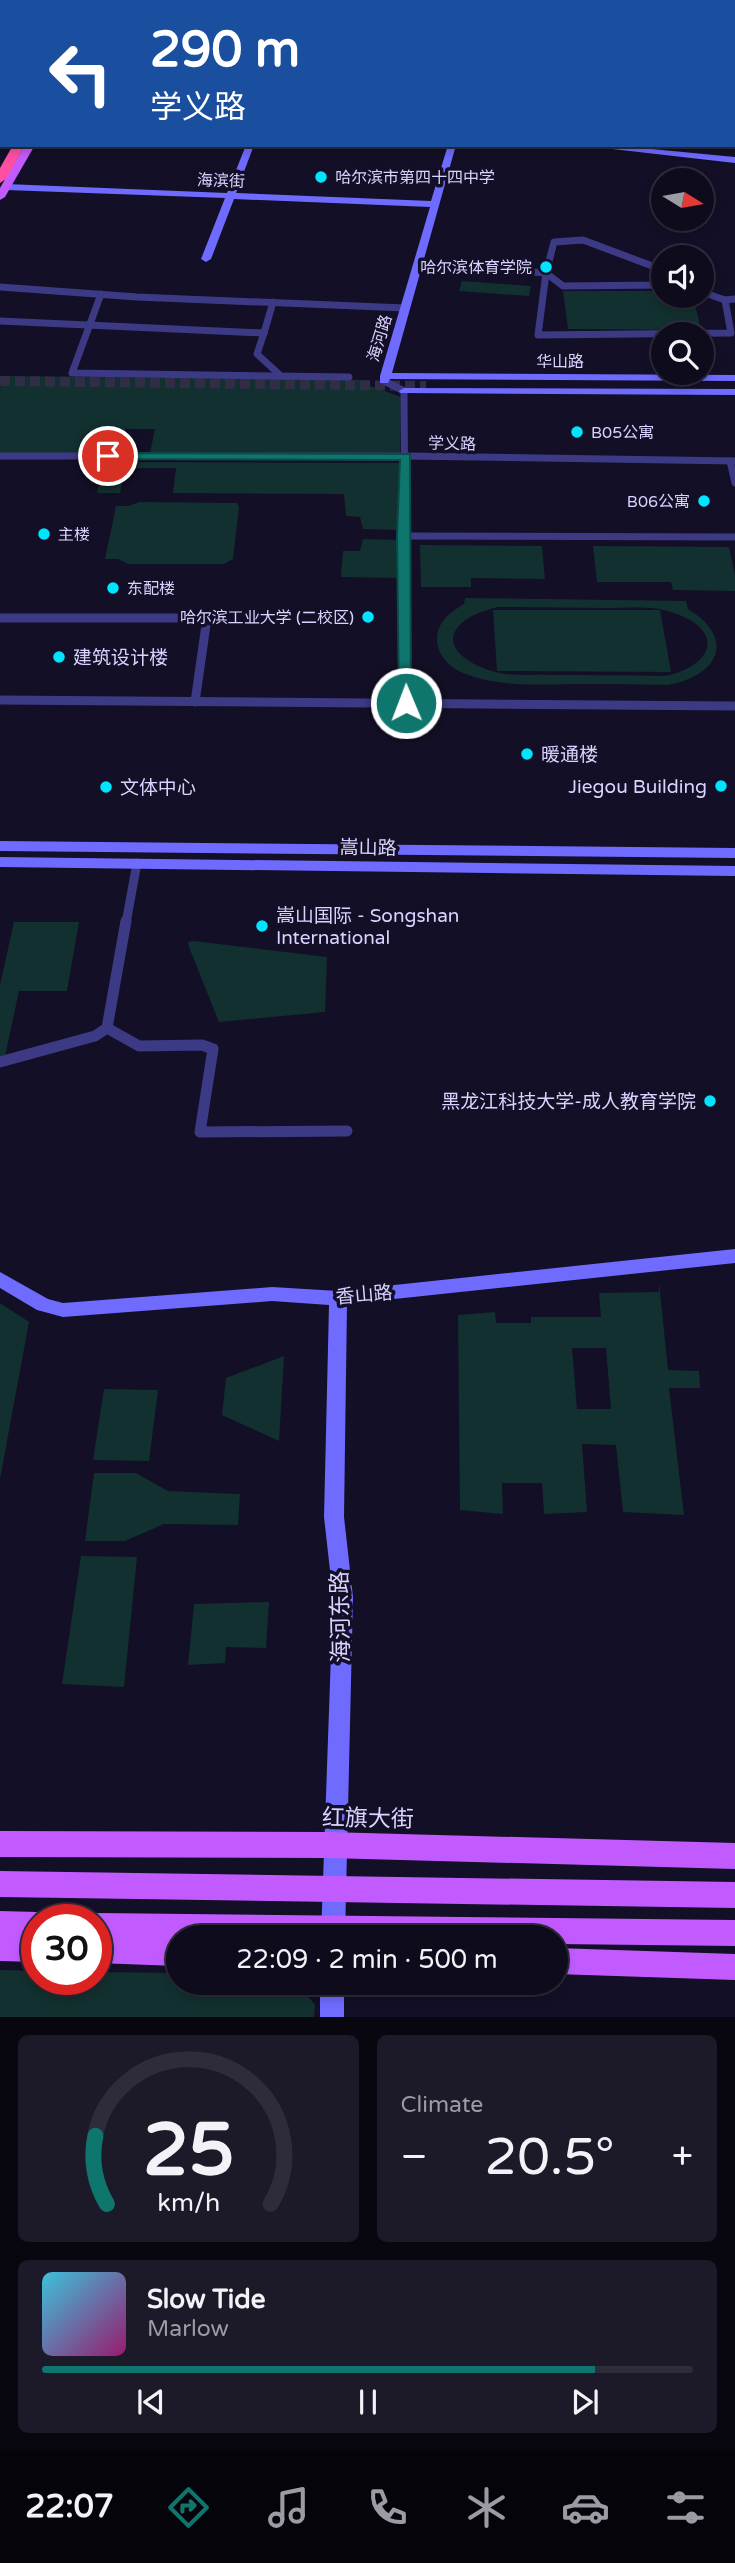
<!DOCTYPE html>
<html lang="en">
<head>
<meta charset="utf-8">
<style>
  :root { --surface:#0e0b1c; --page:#1c1929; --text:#f1f3f6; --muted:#9b9ba3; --line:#2e2b3b; --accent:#0f766e }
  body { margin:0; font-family:"Varela Round","Noto Sans SC",sans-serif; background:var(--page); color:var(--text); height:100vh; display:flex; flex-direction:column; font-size:26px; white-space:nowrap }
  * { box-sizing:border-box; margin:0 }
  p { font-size:23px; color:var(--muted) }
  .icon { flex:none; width:38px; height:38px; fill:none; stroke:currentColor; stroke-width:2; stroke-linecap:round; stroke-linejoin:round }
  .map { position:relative; height:2017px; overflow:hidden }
  .drawer { display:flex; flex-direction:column; gap:18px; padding:18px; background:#08060f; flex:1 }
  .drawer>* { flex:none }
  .guide { position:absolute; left:0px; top:0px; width:735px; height:147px; box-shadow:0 4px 10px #0003,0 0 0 2px var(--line); background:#1a4fa0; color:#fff; overflow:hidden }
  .needle { width:46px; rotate:101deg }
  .fabs { position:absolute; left:651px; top:168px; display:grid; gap:14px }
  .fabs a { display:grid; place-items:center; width:63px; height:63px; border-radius:50%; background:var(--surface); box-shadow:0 4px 10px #0003,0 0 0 2px var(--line); font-size:35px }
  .speed { position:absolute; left:21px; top:1904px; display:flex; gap:14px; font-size:35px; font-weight:700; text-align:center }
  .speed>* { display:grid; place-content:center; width:91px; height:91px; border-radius:50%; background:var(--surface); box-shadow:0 4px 10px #0003,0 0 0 2px var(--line); line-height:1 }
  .speed .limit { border:10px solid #d22; background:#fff; color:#111 }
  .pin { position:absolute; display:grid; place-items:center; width:60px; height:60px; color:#fff; margin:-30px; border:4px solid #fff; border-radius:50%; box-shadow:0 2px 7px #0007 }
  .me { position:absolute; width:77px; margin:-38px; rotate:359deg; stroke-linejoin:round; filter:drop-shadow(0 0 5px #0008) }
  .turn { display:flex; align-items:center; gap:24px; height:147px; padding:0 35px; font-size:32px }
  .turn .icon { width:91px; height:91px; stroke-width:2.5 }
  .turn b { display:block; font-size:49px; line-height:60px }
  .big { font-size:52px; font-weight:600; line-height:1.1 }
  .drawer .widget { flex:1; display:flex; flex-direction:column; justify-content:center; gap:10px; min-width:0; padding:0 24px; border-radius:10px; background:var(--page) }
  .drawer .dial { align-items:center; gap:0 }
  .dial svg { height:182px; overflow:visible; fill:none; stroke:var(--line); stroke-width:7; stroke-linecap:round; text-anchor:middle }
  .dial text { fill:var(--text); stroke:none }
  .song { display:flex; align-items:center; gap:21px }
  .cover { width:84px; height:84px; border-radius:10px; background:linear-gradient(135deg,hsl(190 70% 55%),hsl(320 70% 35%)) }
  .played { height:7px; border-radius:4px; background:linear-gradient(90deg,var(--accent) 85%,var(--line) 85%) }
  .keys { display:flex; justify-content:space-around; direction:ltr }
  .heat { display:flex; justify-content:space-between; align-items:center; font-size:38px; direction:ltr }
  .drawer .tiles { flex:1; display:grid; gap:18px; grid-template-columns:1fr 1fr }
  .widget:last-child { grid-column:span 2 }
  .trip { position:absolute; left:166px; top:1925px; width:402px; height:70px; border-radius:35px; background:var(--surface); box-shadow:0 4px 10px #0003,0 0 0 2px var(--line); font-weight:600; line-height:70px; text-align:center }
  .menu { display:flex; height:112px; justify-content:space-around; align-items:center; background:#06040b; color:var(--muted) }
  .menu .icon { width:49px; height:49px }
  .menu .current { color:var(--accent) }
  .menu b { font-size:32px; color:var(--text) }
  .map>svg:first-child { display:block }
  .green { fill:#12302f; fill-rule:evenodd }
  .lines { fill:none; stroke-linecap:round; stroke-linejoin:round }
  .secondary-tunnel { stroke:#312d47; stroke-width:10; stroke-dasharray:10 5; stroke-linecap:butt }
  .street-far2 { stroke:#3d3a85; stroke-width:7 }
  .street-far1 { stroke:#3d3a85; stroke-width:9 }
  .street { stroke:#3d3a85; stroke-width:11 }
  .secondary { fill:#6f6bff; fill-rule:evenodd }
  .primary { fill:#c25bff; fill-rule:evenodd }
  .highway { fill:#ff4fa3; fill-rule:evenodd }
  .route { fill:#0f766e; stroke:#0a4d48; stroke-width:2 }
  .poi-dot { fill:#00e5ff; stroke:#130f26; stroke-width:2.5 }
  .labels { text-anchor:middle; stroke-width:7; stroke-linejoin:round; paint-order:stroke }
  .far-poi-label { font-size:16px; fill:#d9d4ff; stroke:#130f26; text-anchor:start }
  .far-street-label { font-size:16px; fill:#d9d4ff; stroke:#130f26 }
  .poi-label { font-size:19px; fill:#d9d4ff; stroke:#130f26; text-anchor:start }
  .street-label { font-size:19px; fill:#d9d4ff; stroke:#130f26 }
  .near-street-label { font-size:23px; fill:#d9d4ff; stroke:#130f26 }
</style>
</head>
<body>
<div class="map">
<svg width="735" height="2017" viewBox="0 0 735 2017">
  <rect width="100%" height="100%" fill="#130f26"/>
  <g class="green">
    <path d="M462 281 531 286 529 296 459 291Z"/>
    <path d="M563 291H663V296H693L701 330 568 329Z"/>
    <path d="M6 376 366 380 365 384 401 397 400 455 150 453 155 429H125L120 453H0V388Z"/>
    <path d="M108 462 400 463 401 530 363 529 360 517 346 516 344 494 173 493 176 468H125L120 493H97L103 465Z"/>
    <path d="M139 502 237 503 239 507 233 559 224 564H128L118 559H105L116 506H129Z"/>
    <path d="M363 539 400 540V578L341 577 343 551H360Z"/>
    <path d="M420 545 542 546 545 579 471 578V587H421Z"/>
    <path d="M593 546 729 547 735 575V591L673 590 671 582H597Z"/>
    <path d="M465 598 686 601 688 609C735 637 721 675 668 685 639 684 610 684 581 684 546 684 442 693 437 641 436 623 450 612 464 604ZM498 607C534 607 569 608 605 608 628 608 653 605 674 613 727 631 712 666 665 676 627 675 589 675 551 675 532 674 510 677 492 671 435 653 444 619 498 607Z"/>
    <path d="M493 610H660L671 672 497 671Z"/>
    <path d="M14 922H79L67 991H19L4 1061 0 1062V985Z"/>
    <path d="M194 941 327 957 325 1012 219 1022 189 947 188 942Z"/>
    <path d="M659 1281 660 1292 668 1370 699 1371 700 1388H669L684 1515 623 1512 616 1445 582 1444 587 1512 544 1514 542 1483H502L503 1514 460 1510 458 1315 495 1312 496 1323H531V1317H601L599 1293 659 1292ZM572 1348H606L611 1409H577Z"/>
    <path d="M0 1303 29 1322 0 1479Z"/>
    <path d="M284 1356 279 1441 222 1415 226 1378Z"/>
    <path d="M104 1389 158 1390 149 1461 93 1460Z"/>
    <path d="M94 1473H136L168 1491 240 1494 238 1525 164 1524 125 1541H85Z"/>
    <path d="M81 1556 137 1557 124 1687 62 1684Z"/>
    <path d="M269 1602 266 1648 226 1647 225 1663 188 1665 194 1604Z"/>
    <path d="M0 1970 37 1971V1979H96V1972L178 1973V1983H294L299 1985 315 2005 314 2017H0Z"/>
  </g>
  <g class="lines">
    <path class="secondary-tunnel" d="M0 381 426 386"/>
    <g class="street-far2">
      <path d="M418 263 546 273 563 286 663 285"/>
      <path d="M663 270 583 240 554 242 546 273 538 335 731 333 725 300"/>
      <path d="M0 287 137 297 405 308"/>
      <path d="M702 292 725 300 735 299"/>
      <path d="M101 294 72 373 349 377"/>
      <path d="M0 321 264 333 273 302"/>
      <path d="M264 333 257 354 281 376"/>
      <path d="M384 381 404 391 405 541"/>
      <path d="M0 456H406L735 461"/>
      <path d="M730 461 735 483"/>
      <path d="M403 536 735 537"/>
    </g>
    <g class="street-far1">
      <path d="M405 539 406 703"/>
      <path d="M0 618H207L195 702"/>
      <path d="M0 700 735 706"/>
      <path d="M126 923 137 863"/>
    </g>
    <g class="street">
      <path d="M107 1028 139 1046 202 1045 213 1049 200 1132 347 1131"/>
      <path d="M0 1062 95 1036 107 1028 126 921"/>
    </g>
    <g class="secondary">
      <path d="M242 0H271L269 2Z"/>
      <path d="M395 0H403L394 2Z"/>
      <path d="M531 0H539L530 2Z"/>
      <path d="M670 0H678L669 2Z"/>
      <rect x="733" y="41" width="2" height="5"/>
      <rect x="0" y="86" width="2" height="5"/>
      <path d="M246 145H254L236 193 431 201 448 145H456L392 373 735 375V381L390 379 388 383H380V376L430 207 234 199 211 259 206 262 201 259 225 198 6 190 2 187 6 184 227 193Z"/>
      <path d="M577 145H610L735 157V163Z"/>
      <path d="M404 388 735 389V395L400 393 399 391Z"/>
      <path d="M0 841 735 848V858L0 851Z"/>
      <path d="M0 857 735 866V876L0 867Z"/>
      <path d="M735 1249V1263L347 1304 344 1517 353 1597 345 1937H321L333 1597 324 1517 329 1305 272 1301 63 1317 37 1310 0 1288V1272L48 1299 63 1303 272 1287 338 1291Z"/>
      <rect x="320" y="1983" width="24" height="34"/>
    </g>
    <g class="primary">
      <path d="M110 0H118L119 2H111Z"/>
      <path d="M139 0H147L148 2H140Z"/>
      <path d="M2 139V145H5L0 148Z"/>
      <path d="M25 145H35L5 197 0 200V188Z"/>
      <path d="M0 1831 328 1832 735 1843V1869L328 1858 0 1857Z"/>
      <path d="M0 1871 735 1882V1908L0 1897Z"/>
      <path d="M0 1911 37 1912 46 1916 48 1920H37V1962L0 1961Z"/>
      <path d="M96 1913 735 1920V1946L556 1944V1937H178V1966L96 1963V1920H86Z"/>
      <path d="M556 1948 735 1954V1980L556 1974Z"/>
    </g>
    <g class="highway">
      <path d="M118 0H128L129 2H119Z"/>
      <path d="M13 145H25L6 179 0 183V168Z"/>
    </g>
  </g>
  <path class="route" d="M104 453 410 454 411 706H401L399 703 397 536 400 460 108 459 104 458Z"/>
  <g class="poi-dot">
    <circle cx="321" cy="177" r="7"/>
    <circle cx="546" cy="267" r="7"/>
    <circle cx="577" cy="432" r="7"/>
    <circle cx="704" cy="501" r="7"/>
    <circle cx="44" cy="534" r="7"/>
    <circle cx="113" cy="588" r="7"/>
    <circle cx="368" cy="617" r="7"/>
    <circle cx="59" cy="657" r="7"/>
    <circle cx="527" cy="754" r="7"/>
    <circle cx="721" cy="786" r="7"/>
    <circle cx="106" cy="787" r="7"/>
    <circle cx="262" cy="926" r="7"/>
    <circle cx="710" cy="1101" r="7"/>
  </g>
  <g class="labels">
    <g class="far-poi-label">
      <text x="335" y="183">哈尔滨市第四十四中学</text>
      <text x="532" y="273" text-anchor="end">哈尔滨体育学院</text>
      <text x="591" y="438">B05公寓</text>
      <text x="690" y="507" text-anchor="end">B06公寓</text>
      <text x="58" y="540">主楼</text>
      <text x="127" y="594">东配楼</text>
      <text x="354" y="623" text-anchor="end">哈尔滨工业大学 (二校区)</text>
    </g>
    <g class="far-street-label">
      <text transform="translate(221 180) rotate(2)" y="6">海滨街</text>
      <text transform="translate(379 338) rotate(-73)" y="6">海河路</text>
      <text x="560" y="367">华山路</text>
      <text transform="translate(452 443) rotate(1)" y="6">学义路</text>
    </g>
    <g class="poi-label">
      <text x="73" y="664">建筑设计楼</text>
      <text x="541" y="761">暖通楼</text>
      <text x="707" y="793" text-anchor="end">Jiegou Building</text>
      <text x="120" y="794">文体中心</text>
      <text x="276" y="922">嵩山国际 - Songshan<tspan x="276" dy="22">International</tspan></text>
      <text x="696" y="1108" text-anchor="end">黑龙江科技大学-成人教育学院</text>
    </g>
    <g class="street-label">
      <text transform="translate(368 847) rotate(1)" y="7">嵩山路</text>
      <text transform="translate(364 1294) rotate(-5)" y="7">香山路</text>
    </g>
    <g class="near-street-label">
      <text transform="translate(340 1617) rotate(-91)" y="8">海河东路</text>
      <text transform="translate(368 1818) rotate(1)" y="8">红旗大街</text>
    </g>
  </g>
</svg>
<div class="fabs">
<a><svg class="needle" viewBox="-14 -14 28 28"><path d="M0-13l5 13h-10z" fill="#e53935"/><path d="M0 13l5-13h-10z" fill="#9b9ba3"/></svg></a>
<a><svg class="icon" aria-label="sound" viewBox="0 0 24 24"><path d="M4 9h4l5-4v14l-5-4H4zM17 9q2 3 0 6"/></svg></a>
<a><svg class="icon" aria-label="search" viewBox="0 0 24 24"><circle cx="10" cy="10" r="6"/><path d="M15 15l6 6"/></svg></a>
</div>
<div class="speed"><div class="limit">30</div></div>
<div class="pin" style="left:108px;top:456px;background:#d93025"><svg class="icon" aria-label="arrive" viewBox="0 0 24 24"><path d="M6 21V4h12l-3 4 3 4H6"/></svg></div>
<svg class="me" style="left:406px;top:703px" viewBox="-20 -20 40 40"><circle r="17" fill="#0f766e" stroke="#fff" stroke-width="3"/><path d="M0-11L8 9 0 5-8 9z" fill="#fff"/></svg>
<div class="trip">22:09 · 2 min · 500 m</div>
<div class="guide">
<div class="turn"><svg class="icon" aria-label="left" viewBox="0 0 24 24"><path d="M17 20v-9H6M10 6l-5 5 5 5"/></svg><div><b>290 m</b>学义路</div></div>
</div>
</div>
<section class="drawer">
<div class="tiles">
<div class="widget dial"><svg viewBox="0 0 100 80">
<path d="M14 69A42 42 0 1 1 86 69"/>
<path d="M14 69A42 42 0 0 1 9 39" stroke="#0f766e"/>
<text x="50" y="56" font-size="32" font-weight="700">25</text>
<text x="50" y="72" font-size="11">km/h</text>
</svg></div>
<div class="widget"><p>Climate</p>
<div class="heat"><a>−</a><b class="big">20.5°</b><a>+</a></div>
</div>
<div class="widget">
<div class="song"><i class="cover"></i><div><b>Slow Tide</b><p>Marlow</p></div></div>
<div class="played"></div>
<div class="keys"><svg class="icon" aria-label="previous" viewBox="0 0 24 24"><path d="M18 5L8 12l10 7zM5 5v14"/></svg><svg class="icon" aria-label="pause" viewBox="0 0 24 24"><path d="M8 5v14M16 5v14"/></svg><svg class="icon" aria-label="next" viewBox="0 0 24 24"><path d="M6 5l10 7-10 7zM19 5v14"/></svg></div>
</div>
</div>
</section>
<nav class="menu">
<b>22:07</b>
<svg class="icon current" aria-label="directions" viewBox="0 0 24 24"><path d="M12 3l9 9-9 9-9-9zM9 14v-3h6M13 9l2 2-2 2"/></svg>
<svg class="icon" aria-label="music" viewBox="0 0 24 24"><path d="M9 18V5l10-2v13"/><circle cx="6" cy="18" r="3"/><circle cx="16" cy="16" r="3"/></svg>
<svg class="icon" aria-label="phone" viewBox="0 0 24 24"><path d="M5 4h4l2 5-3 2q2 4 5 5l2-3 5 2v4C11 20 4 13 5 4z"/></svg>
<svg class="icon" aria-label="climate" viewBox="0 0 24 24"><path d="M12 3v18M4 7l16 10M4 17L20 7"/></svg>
<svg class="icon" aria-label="car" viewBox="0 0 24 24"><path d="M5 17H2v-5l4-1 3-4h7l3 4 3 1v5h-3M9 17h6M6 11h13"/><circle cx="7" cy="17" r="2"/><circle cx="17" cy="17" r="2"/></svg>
<svg class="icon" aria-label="filters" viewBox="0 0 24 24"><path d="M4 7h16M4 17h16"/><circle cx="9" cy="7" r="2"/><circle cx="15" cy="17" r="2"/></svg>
</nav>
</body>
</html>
